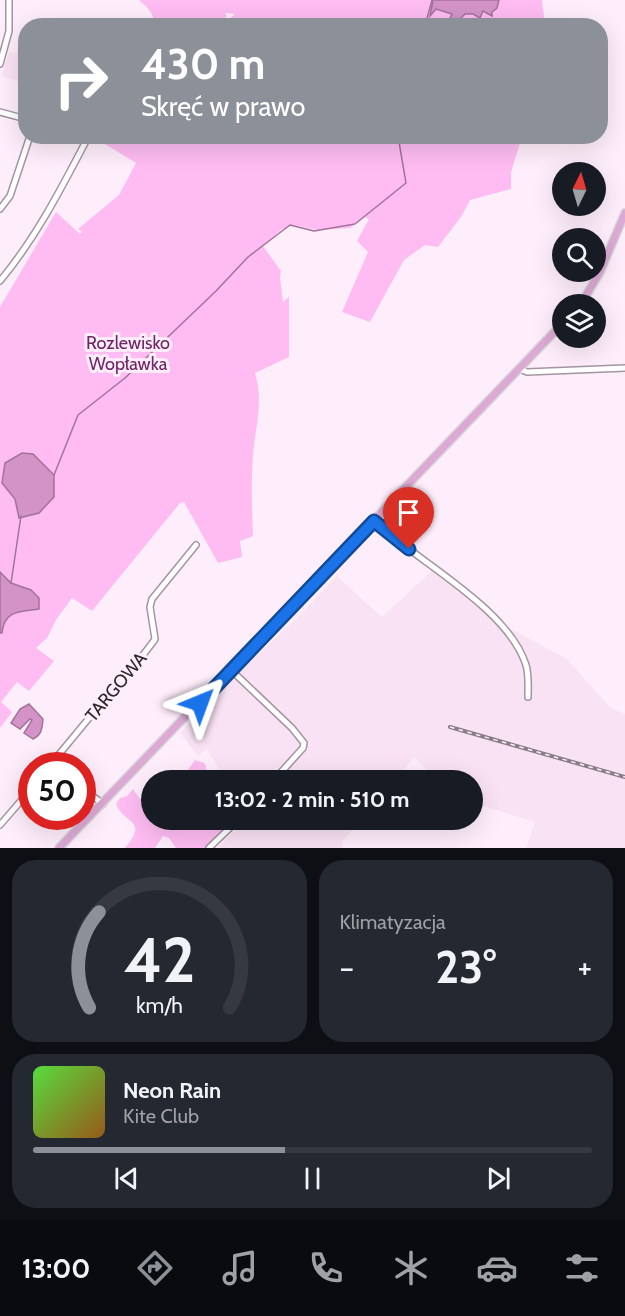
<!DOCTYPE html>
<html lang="pl">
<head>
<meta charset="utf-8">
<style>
  :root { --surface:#171b24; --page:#242831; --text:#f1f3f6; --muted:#9ea1a6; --line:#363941; --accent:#8c9099 }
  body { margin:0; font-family:Cabin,sans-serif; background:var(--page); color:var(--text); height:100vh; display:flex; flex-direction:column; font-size:22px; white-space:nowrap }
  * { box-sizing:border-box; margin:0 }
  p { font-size:20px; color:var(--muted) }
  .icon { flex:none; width:33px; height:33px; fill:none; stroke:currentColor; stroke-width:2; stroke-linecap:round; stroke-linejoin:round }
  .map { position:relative; height:848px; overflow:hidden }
  .details { display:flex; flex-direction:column; gap:12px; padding:12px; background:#0d0f14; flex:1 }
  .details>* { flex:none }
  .banner { position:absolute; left:18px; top:18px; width:590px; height:126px; border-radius:24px; box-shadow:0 6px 24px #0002; background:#8c9099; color:#fff; overflow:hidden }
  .needle { width:39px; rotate:5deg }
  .tools { position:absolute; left:552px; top:162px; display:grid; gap:12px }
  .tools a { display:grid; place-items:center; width:54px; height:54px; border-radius:50%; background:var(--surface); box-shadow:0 6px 24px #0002; font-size:30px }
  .speed { position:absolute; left:18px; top:752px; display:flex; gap:12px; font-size:30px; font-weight:700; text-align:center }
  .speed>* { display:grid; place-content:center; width:78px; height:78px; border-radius:50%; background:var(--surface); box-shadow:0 6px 24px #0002; line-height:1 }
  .speed .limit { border:9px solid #d22; background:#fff; color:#111 }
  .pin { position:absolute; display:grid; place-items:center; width:51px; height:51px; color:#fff; margin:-62px -26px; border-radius:50% 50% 50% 0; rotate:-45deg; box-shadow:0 0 6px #0007 }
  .pin .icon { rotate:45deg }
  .me { position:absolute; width:66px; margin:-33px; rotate:44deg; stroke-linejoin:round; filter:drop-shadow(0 0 4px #0008) }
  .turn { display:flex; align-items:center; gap:21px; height:126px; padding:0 24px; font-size:27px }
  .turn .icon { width:78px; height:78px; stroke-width:2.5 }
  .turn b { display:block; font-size:42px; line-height:51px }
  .big { font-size:45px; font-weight:700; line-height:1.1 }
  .details .card { flex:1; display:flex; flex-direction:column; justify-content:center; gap:9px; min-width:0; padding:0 21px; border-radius:24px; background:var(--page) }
  .details .dial { align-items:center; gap:0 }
  .dial svg { height:156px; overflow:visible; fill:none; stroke:var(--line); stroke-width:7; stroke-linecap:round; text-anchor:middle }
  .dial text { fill:var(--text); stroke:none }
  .song { display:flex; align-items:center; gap:18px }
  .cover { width:72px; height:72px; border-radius:9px; background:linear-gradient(135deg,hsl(110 70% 55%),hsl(30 70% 35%)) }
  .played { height:6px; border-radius:3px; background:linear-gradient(90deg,var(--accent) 45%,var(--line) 45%) }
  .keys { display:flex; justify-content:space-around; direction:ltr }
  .heat { display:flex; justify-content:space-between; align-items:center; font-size:33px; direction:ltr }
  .details .tiles { flex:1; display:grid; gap:12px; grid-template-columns:1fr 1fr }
  .card:last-child { grid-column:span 2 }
  .trip { position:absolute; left:141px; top:770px; width:342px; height:60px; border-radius:30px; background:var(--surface); box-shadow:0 6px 24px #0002; font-weight:700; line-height:60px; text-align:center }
  .tabs { display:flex; height:96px; justify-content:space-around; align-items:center; background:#090b0e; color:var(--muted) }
  .tabs .icon { width:42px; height:42px }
  .tabs .selected { color:var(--accent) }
  .tabs b { font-size:27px; color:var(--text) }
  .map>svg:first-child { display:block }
  .built { fill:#f9e2f4 }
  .green { fill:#febcf2 }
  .water { fill:#d393c7; stroke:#a27399; stroke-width:1.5 }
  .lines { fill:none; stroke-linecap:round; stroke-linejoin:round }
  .stream { stroke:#a27399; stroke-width:1.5 }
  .minor-casing { stroke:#a495a0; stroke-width:8 }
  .major-casing { stroke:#d9d8d9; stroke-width:10 }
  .minor { stroke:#fff; stroke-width:5 }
  .major { stroke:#dca9d4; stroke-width:7 }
  .rail-casing { stroke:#897e87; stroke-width:4 }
  .rail { stroke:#feeefb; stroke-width:1.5; stroke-dasharray:4.5; stroke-linecap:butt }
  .route-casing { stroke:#114b97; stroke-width:15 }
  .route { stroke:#1a73e8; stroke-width:10 }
  .labels { text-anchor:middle; stroke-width:6; stroke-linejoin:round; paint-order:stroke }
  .park-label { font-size:18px; fill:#6f2465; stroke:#feeefb }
  .street-label { font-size:18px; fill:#2e282d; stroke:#feeefb }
</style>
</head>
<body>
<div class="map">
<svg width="625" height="848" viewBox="0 0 625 848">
  <rect width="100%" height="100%" fill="#feeefb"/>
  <g class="built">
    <path d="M9 51 25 55V84L2 76Z"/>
    <path d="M432 571 491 618 567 659 611 708 625 714V848H526L535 822 473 803 472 780H437L414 757 395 780H221L224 777 207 749 198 756 180 733 236 675 299 616 337 576 382 617Z"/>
    <path d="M232 819H361L342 842 343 848H218L236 829Z"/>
  </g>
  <g class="green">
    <path d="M139 0H542L545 25H222L235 14 225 13 227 16 217 25H154C154 13 148 8 139 0Z"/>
    <path d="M104 137H522L511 172V189L470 200 461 217 438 247 425 245 404 260 370 322 342 312 368 252 357 241 369 219 364 217 350 228 318 230 294 225 281 230 263 246 281 271 280 278 283 302 289 297V357L255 373C264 401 255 428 253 456 251 483 252 509 253 536L240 541 242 557 218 563 184 502 180 503 92 611 72 598 56 620 47 638 36 648 54 661 29 691 17 682 1 702 12 712 0 728V307L56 212 80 234 82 232 78 229 119 195 136 163 100 141Z"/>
    <path d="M195 760 204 763 206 766V774L212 780H181Z"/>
    <path d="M133 789 140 799 151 800 152 819H237L205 848H176L169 838 163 836 155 848H125C150 819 123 824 116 804L120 798 127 796Z"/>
  </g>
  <g class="water">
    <path d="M433 0H499L497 8 492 12V16L483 11 480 18 473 14H465L459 20 453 21 450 18 452 14 436 9 430 16Z"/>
    <path d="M22 453 33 454 54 475V497L39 513 19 518 15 499 2 483 5 463Z"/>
    <path d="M0 572 11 583 31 590 39 598V609C20 612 4 610 2 633H0Z"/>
    <path d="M29 704 43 719C42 728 42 735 33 739L24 733 32 720 30 719 20 729 11 723 20 709Z"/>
  </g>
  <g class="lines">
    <g class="stream">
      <path d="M425 26 432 0"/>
      <path d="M54 475 78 415 125 378 216 291 248 257 290 225 314 231 355 224 406 183 398 136"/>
      <path d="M11 583 21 516"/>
    </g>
    <defs>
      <g id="minor">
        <path d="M0 64 9 31V0"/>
        <path d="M0 112 26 119"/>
        <path d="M0 209 10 196 30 136"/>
        <path d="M0 281C35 239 60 191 85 143L84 138 80 136"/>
        <path d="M520 369 527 372 625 368"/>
        <path d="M374 521C417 561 508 608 526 665 529 675 528 687 528 697"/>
        <path d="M231 670 292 728 304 743 303 748 274 780"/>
        <path d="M51 764 104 700 130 672 153 642 155 639 150 607 152 599 196 545"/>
        <path d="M82 788 103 804"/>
        <path d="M0 825 32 788"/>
        <path d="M209 848 239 819"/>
      </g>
      <g id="major">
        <path d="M581 304 600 272 625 213"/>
        <path d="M59 848 562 324"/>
      </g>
    </defs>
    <use href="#minor" class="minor-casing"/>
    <use href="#major" class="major-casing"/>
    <use href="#minor" class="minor"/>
    <use href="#major" class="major"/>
    <defs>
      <path id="rail" d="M450 727 625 777"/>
    </defs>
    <use href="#rail" class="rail-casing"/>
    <use href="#rail" class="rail"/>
  </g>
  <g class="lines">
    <defs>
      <path id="route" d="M200 703 374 521 409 549"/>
    </defs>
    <use href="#route" class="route-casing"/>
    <use href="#route" class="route"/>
  </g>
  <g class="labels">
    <g class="park-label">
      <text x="128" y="349">Rozlewisko<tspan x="128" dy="21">Wopławka</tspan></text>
    </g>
    <g class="street-label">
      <text transform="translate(116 687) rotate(-50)" y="6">TARGOWA</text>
    </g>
  </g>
</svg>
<div class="tools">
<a><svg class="needle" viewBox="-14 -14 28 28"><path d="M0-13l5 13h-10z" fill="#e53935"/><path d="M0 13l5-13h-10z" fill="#9ea1a6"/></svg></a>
<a><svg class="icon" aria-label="search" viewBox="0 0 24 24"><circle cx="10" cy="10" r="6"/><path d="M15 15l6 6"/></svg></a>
<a><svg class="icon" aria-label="layers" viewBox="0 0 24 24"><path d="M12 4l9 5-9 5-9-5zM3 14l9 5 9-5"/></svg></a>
</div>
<div class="speed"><div class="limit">50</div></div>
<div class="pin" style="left:409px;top:549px;background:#d93025"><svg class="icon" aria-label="arrive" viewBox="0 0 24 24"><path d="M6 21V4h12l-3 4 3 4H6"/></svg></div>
<svg class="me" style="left:200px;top:703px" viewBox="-20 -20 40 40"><path d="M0-17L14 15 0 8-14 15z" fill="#1a73e8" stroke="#fff" stroke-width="4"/></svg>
<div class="trip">13:02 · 2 min · 510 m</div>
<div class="banner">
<div class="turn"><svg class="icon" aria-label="right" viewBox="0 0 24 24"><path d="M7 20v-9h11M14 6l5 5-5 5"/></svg><div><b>430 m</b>Skręć w prawo</div></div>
</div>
</div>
<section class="details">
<div class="tiles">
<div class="card dial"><svg viewBox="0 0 100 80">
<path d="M14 69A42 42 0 1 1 86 69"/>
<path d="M14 69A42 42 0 0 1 19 20" stroke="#8c9099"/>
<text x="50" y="56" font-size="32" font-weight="700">42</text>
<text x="50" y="72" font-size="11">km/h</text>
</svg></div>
<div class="card"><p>Klimatyzacja</p>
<div class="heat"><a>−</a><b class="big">23°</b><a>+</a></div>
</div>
<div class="card">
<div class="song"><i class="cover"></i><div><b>Neon Rain</b><p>Kite Club</p></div></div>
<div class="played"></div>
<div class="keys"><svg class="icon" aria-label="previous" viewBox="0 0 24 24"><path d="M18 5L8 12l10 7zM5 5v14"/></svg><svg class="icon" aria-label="pause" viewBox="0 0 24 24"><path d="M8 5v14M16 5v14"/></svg><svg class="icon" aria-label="next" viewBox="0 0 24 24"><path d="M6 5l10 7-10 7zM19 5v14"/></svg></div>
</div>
</div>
</section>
<nav class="tabs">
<b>13:00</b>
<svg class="icon selected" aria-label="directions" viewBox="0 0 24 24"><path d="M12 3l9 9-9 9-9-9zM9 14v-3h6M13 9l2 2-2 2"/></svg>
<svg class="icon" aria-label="music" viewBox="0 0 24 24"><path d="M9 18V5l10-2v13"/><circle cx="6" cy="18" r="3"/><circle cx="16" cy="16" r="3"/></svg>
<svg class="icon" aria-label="phone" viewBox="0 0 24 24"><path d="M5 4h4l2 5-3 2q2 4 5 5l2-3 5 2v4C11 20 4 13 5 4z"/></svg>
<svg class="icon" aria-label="climate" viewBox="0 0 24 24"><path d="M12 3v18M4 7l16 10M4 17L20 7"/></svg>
<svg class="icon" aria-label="car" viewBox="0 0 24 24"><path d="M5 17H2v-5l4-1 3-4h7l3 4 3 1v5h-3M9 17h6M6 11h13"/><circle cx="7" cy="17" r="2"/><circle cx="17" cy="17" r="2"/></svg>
<svg class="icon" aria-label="filters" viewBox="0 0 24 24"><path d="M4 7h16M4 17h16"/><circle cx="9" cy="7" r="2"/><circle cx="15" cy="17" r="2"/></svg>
</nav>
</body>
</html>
